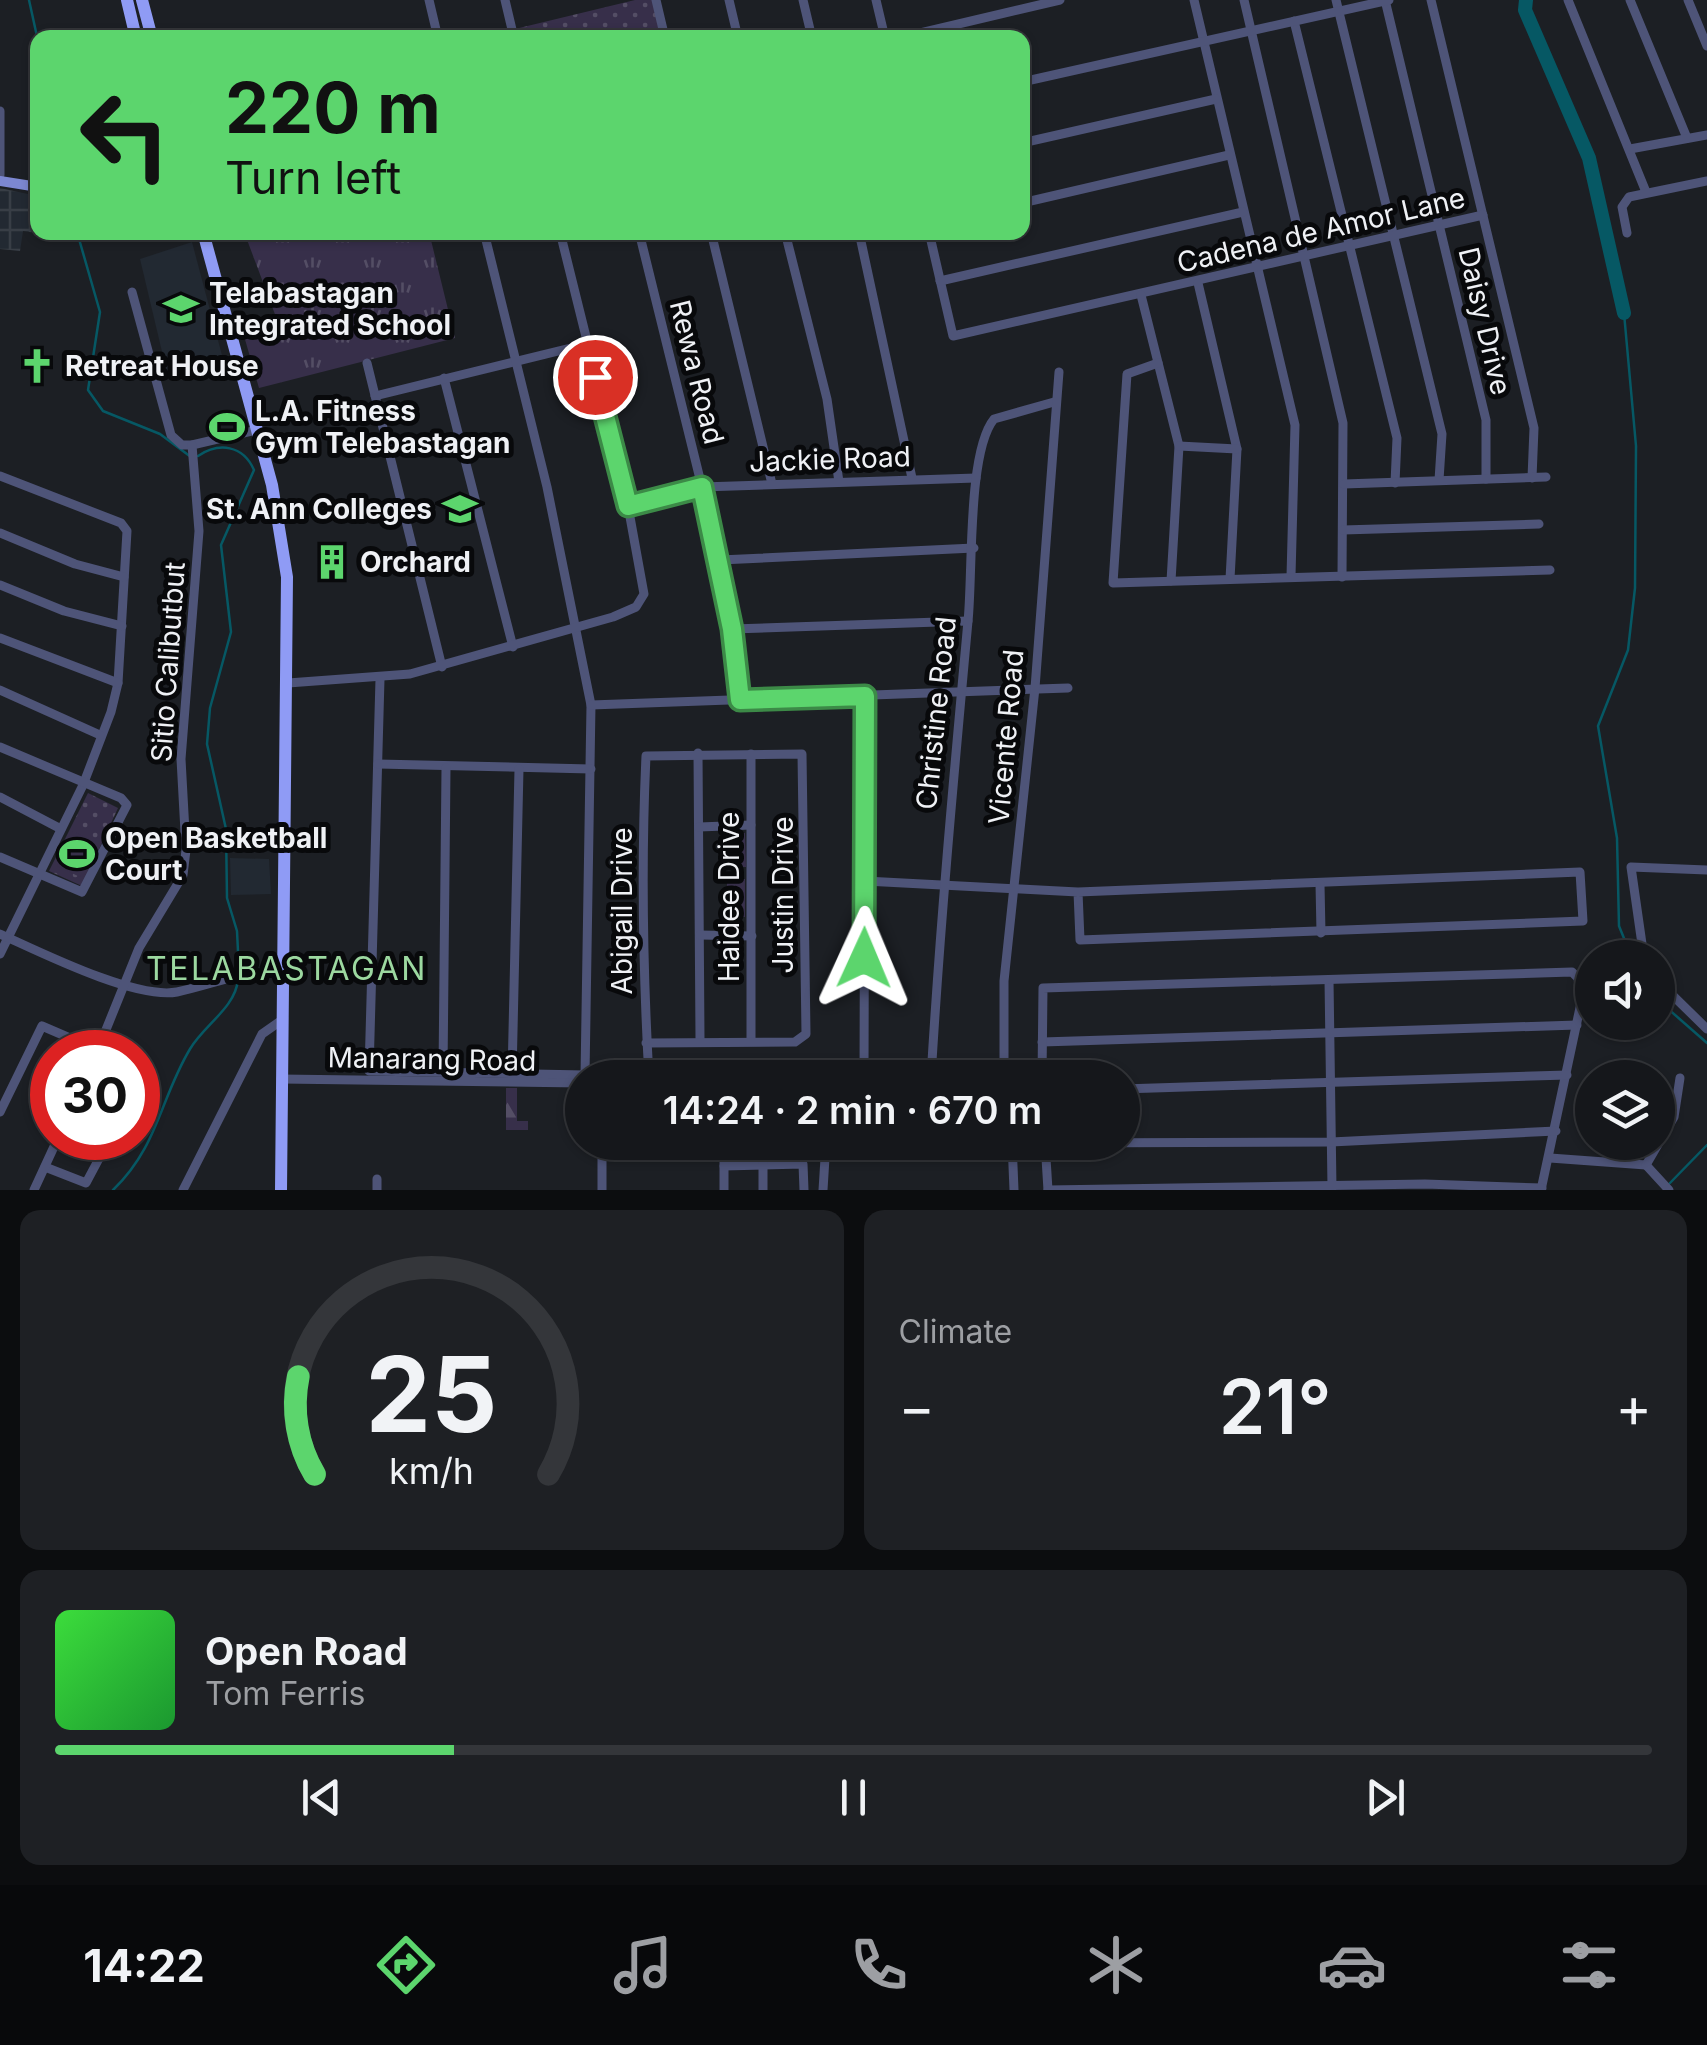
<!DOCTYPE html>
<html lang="en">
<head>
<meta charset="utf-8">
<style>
  :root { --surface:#15171b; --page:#1e2024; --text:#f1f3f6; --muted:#9d9fa3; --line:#34363a; --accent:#5cd56d }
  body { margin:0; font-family:Inter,sans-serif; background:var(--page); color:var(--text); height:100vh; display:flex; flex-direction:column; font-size:38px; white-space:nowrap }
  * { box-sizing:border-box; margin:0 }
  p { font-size:32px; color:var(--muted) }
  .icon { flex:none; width:55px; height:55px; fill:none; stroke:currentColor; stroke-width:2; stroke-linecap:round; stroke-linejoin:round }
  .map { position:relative; height:1190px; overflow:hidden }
  .panel { display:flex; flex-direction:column; gap:20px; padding:20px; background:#0c0d0f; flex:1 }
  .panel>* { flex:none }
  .top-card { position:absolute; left:30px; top:30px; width:1000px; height:210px; border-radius:20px; box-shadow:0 2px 8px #0004,0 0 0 2px var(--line); background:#5cd56d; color:#111; overflow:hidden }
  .buttons { position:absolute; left:1575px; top:940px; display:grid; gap:20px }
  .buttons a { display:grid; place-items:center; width:100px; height:100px; border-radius:50%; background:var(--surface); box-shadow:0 2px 8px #0004,0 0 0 2px var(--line); font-size:50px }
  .speed { position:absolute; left:30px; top:1030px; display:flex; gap:20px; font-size:50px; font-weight:700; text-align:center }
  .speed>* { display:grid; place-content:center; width:130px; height:130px; border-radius:50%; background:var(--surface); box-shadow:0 2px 8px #0004,0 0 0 2px var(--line); line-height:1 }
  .speed .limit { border:15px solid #d22; background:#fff; color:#111 }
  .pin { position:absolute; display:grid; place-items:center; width:85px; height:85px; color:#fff; margin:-42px; border:5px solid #fff; border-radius:50%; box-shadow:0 2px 10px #0007 }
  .me { position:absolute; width:110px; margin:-55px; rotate:1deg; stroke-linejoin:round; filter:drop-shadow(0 0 8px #0008) }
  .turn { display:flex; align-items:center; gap:35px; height:210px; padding:0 30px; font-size:45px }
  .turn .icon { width:130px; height:130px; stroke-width:2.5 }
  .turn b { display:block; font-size:70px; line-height:85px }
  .big { font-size:75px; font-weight:600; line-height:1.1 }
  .panel .tile { flex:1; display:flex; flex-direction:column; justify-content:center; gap:15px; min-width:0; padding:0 35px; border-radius:20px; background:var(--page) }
  .panel .dial { align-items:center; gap:0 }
  .dial svg { height:260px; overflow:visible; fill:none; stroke:var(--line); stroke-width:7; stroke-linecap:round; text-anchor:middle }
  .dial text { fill:var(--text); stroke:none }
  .song { display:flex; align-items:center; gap:30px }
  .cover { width:120px; height:120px; border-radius:15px; background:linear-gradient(135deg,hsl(120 70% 55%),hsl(130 70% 35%)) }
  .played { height:10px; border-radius:5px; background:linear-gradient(90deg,var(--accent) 25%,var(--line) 25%) }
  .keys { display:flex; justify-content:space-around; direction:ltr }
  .heat { display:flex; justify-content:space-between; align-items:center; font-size:55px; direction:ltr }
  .panel .tiles { flex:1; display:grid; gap:20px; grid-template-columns:1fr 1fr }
  .tile:last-child { grid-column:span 2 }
  .trip { position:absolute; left:565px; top:1060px; width:575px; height:100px; border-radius:50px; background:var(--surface); box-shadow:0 2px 8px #0004,0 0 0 2px var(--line); font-weight:600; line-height:100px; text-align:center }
  .menu { display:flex; height:160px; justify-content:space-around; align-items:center; background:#08090b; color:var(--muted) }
  .menu .icon { width:70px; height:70px }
  .menu .active { color:var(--accent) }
  .menu b { font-size:45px; color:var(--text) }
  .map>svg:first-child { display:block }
  .built { fill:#222932 }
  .industrial { fill:url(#industrial-grid) }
  .grass { fill:url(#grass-tufts) }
  .forest { fill:url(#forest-firs) }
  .park { fill:url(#park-dots) }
  .pitch { fill:#372f4a }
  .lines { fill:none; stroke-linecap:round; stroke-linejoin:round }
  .stream { stroke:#065864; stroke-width:2.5 }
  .river { stroke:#065864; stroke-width:14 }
  .minor { stroke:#4e5478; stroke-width:9 }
  .major { stroke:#7c87d1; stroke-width:10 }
  .highway { stroke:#8f9bf5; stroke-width:12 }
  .route-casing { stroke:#3c8a47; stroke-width:25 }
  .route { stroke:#5cd56d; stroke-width:18 }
  .labels { text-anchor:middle; stroke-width:10; stroke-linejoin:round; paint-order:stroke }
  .street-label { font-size:28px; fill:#eff1f5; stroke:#08090b }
  .poi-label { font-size:28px; font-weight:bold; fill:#eff1f5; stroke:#08090b; text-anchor:start }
  .quarter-label { font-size:32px; letter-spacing:2.5px; fill:#9cd8a0; stroke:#08090b }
</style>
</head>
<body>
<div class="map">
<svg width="1707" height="1190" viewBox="0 0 1707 1190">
  <defs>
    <pattern id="industrial-grid" width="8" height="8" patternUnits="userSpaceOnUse" patternTransform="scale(2.5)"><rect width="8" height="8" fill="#222932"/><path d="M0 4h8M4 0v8" fill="none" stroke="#383e46"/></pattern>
    <pattern id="grass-tufts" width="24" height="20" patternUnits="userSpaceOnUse" patternTransform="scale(2.5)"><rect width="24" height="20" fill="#372f4a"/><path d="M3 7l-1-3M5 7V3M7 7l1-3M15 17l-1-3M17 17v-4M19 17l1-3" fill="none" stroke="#544e65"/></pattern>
    <pattern id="forest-firs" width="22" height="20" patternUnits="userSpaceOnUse" patternTransform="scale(2.5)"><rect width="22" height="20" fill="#372f4a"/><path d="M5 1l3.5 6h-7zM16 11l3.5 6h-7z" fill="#544e65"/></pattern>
    <pattern id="park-dots" width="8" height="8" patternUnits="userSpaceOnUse" patternTransform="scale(2.5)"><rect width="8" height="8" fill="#372f4a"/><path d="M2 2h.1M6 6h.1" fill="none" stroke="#544e65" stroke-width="1.8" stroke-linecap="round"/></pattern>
  </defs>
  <rect width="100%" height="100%" fill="#1c1f24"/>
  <g class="built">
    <path d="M192 242 223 359 168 377 140 259Z"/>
    <path d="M230 858 269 859 271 894 231 895Z"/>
    <path d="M730 1143H822L823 1159 730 1158Z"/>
  </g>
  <path class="industrial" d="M0 188 37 196 38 232 62 233V237L23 231 20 251 0 249Z"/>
  <path class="grass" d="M259 232H429L455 338 259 388 242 329 276 317 246 237Z"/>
  <path class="forest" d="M506 1088H517V1121H528V1130H506Z"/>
  <g class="park">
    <path d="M635 0H654L663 37H517L515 29Z"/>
    <path d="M88 793 118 808 82 886 49 871Z"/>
  </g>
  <g class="pitch">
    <path d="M73 831 96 843 80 877 57 866Z"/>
    <path d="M745 833 746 867H726L725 834Z"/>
    <rect x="727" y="879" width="18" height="38"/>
  </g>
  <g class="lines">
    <g class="stream">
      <path d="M29 0 38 41"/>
      <path d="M77 232 100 312 88 390 103 411 160 434 191 457"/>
      <path d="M1624 313 1636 446 1635 588 1628 650 1598 726 1617 838 1619 926 1632 958"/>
      <path d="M198 456C219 442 243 445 254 470L221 545 231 632 210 708 207 744 226 829 227 898 237 931 239 972"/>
      <path d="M1658 1000 1707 1043"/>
      <path d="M1670 1183 1707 1145"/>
      <path d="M113 1190C158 1147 160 1099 190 1049 204 1025 235 1008 238 980"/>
    </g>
    <path class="river" d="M1526 0 1525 10 1589 158 1624 313"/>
    <g class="minor">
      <path d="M429 0 438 38"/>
      <path d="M505 0 514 38"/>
      <path d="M656 0 665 38"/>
      <path d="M729 0 738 38"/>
      <path d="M803 0 812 38"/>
      <path d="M876 0 885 38"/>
      <path d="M1194 0 1295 425 1291 576"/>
      <path d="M1244 0 1343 423 1342 577"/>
      <path d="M1336 0 1442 434 1439 480"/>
      <path d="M1385 0 1486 420V479"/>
      <path d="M1431 0 1534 428 1532 478"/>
      <path d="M1568 0 1646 192"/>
      <path d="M1630 0 1687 138"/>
      <path d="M1688 0 1707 46"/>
      <path d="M1294 21 1397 438 1395 483"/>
      <path d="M899 38 1060 0"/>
      <path d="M1022 82 1389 0"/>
      <path d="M0 111V175"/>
      <path d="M1022 143 1216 99"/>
      <path d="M1630 149 1707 135"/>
      <path d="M1022 203 1229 155"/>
      <path d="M639 232 720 560 740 701"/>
      <path d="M711 232 772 484"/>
      <path d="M785 232 827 399 839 482"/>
      <path d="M859 232 912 478"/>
      <path d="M929 232 953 336 1483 215"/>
      <path d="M1627 233 1622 207 1629 197 1707 181"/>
      <path d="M940 281 1243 212"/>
      <path d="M1198 283 1237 449 1230 579"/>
      <path d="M132 292 171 435 182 445H192L257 430"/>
      <path d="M1141 295 1179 446 1171 581"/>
      <path d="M367 363 442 667"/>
      <path d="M1158 363 1127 374 1113 583 1550 570"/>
      <path d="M444 378 513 647"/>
      <path d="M375 396 587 344"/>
      <path d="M1179 446 1237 449"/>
      <path d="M0 476 121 523 127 531 118 683 111 712 83 785 0 954"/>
      <path d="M1344 484 1546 477"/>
      <path d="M628 506 702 487 976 478"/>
      <path d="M1343 530 1539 524"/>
      <path d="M0 533 75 564 124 577"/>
      <path d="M720 560 974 548"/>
      <path d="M0 585 64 611 122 626"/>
      <path d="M732 629 968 621"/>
      <path d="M0 638 118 683"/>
      <path d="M380 679 369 1071 585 1075 591 705 547 487 484 232"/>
      <path d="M288 683 410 674 613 617 636 607 644 594 628 506 560 232"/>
      <path d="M0 690 100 735"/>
      <path d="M591 705 1068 688"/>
      <path d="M0 747 121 798 127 805 82 892 0 857"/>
      <path d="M698 753 700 1039"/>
      <path d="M378 764 591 769"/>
      <path d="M0 797 61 829"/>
      <path d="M699 827 751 825"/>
      <path d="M865 881 1078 892 1580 872 1583 921 1080 940 1078 892"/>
      <path d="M1320 884 1321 933"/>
      <path d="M0 934C40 952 136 1000 177 992 215 984 243 970 283 971"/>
      <path d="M700 935 752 936"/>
      <path d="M1644 958 1631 867 1707 870"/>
      <path d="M1329 980 1332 1188"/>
      <path d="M1658 981 1707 1029"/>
      <path d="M751 1040V754"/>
      <path d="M1042 1042 1577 1025"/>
      <path d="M646 1043 795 1042 806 1034 802 754 646 756C641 863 643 971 649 1078"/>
      <path d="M97 1052 139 948 183 875 186 850 181 759 199 531 192 445"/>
      <path d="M138 1071V1079"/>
      <path d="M443 1072 446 768"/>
      <path d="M512 1075 519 769"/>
      <path d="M864 1078 865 695"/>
      <path d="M931 1078C940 925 954 774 968 621 973 575 967 452 994 419L1054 402"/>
      <path d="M943 1078 1004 1074V981L1035 688 1059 372"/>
      <path d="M1042 1078 1043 988 1572 972 1578 978 1581 1003 1541 1190"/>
      <path d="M281 1079 582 1083"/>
      <path d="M1122 1089 1567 1075"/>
      <path d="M0 1112 42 1026 100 1051"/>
      <path d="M1012 1142 1014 1190"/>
      <path d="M1045 1142 1048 1190"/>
      <path d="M826 1143 863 1142"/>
      <path d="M1045 1143 1331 1142 1556 1131"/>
      <path d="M1550 1158 1646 1165 1674 1117 1680 1078"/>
      <path d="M1646 1165 1669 1190"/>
      <path d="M724 1166 803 1164 804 1190"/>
      <path d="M45 1167 86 1183 110 1138"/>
      <path d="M377 1179V1190"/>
      <path d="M34 1190 58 1138"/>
      <path d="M183 1190 262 1034 282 1020"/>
      <path d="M602 1190V1142"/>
      <path d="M724 1190V1142"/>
      <path d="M763 1190V1164"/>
      <path d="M823 1190 826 1142"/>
      <path d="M1048 1190 1425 1184 1542 1188"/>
    </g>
    <path class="major" d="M0 181 38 187"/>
    <g class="highway">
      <path d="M127 0 136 38"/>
      <path d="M142 0 152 38"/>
      <path d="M203 232 272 485 287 577 281 1190"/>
    </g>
  </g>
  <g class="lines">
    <defs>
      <path id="route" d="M595 377 628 506 702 487 732 629 740 700 865 696 864 958"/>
    </defs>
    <use href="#route" class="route-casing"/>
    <use href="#route" class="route"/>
  </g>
  <defs>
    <symbol id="school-bare" viewBox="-9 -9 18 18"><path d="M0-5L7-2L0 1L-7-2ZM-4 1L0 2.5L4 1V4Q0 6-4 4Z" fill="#5cd56d" stroke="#08090b" stroke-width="2.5" paint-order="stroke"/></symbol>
    <symbol id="church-bare" viewBox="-9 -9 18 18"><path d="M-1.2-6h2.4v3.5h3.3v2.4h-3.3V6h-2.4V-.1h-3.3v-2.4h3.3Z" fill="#5cd56d" stroke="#08090b" stroke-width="2.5" paint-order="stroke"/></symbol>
    <symbol id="stadium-bare" viewBox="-9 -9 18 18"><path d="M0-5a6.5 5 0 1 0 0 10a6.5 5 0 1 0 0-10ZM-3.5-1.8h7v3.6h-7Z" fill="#5cd56d" stroke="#08090b" stroke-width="2.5" paint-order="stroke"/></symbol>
    <symbol id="university-bare" viewBox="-9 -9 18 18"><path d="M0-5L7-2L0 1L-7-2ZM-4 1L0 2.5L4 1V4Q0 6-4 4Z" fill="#5cd56d" stroke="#08090b" stroke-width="2.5" paint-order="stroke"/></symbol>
    <symbol id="building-bare" viewBox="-9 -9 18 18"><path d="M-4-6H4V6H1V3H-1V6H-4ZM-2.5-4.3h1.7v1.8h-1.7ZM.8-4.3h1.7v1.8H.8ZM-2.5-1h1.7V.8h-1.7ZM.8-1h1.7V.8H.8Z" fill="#5cd56d" stroke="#08090b" stroke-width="2.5" paint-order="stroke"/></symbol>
  </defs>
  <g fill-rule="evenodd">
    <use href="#school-bare" x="156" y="284" width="50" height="50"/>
    <use href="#church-bare" x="12" y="341" width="50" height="50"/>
    <use href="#stadium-bare" x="202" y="402" width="50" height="50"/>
    <use href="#university-bare" x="435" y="484" width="50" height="50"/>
    <use href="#building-bare" x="307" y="537" width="50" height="50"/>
    <use href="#stadium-bare" x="52" y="829" width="50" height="50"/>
  </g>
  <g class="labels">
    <g class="street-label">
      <text transform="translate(1321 230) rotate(-13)" y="10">Cadena de Amor Lane</text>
      <text transform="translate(1485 321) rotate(77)" y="10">Daisy Drive</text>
      <text transform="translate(697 372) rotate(76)" y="10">Rewa Road</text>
      <text transform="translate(830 459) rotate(-2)" y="10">Jackie Road</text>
      <text transform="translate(168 662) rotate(-86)" y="10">Sitio Calibutbut</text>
      <text transform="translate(936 713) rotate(-84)" y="10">Christine Road</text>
      <text transform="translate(1006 737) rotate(-85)" y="10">Vicente Road</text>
      <text transform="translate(783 895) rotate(-90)" y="10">Justin Drive</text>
      <text transform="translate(729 897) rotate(-90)" y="10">Haidee Drive</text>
      <text transform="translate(622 911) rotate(-90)" y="10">Abigail Drive</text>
      <text transform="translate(432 1059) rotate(1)" y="10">Manarang Road</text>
    </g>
    <g class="poi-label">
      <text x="209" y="303">Telabastagan<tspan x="209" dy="32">Integrated School</tspan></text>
      <text x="65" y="376">Retreat House</text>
      <text x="255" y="421">L.A. Fitness<tspan x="255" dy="32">Gym Telebastagan</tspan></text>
      <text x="432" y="519" text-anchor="end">St. Ann Colleges</text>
      <text x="360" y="572">Orchard</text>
      <text x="105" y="848">Open Basketball<tspan x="105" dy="32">Court</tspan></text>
    </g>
    <g class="quarter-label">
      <text x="287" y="980">TELABASTAGAN</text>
    </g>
  </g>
</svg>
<div class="buttons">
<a><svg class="icon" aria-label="sound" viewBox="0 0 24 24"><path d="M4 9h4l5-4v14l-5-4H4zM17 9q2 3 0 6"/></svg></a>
<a><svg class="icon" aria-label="layers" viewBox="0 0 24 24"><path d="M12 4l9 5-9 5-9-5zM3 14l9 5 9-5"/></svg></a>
</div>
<div class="speed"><div class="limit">30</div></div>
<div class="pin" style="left:595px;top:377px;background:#d93025"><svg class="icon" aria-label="arrive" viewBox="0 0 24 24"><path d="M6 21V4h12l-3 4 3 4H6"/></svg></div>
<svg class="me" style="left:864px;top:958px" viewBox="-20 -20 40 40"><path d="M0-17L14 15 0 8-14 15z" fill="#5cd56d" stroke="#fff" stroke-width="4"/></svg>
<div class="trip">14:24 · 2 min · 670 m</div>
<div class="top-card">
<div class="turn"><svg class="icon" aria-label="left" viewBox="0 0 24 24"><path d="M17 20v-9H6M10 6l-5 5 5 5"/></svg><div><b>220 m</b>Turn left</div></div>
</div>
</div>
<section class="panel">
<div class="tiles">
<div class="tile dial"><svg viewBox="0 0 100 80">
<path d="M14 69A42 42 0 1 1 86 69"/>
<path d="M14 69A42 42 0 0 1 9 39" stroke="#5cd56d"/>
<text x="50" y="56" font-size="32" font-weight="700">25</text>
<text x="50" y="72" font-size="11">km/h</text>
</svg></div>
<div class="tile"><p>Climate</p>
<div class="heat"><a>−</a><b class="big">21°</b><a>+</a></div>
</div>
<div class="tile">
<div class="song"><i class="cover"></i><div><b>Open Road</b><p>Tom Ferris</p></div></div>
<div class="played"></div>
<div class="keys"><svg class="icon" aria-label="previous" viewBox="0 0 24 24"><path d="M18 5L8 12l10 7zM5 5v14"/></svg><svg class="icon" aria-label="pause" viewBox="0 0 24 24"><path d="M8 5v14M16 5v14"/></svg><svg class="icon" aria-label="next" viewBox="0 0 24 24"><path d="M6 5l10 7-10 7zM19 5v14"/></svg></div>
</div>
</div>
</section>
<nav class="menu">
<b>14:22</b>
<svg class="icon active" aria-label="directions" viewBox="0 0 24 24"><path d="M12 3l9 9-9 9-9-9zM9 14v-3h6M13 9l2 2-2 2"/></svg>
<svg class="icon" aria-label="music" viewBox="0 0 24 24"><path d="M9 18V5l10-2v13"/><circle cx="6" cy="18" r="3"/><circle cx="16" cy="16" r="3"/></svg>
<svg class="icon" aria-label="phone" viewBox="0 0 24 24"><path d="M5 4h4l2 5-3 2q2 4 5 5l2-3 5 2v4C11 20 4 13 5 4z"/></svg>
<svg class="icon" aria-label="climate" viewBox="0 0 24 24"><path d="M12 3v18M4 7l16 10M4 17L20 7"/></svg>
<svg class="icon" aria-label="car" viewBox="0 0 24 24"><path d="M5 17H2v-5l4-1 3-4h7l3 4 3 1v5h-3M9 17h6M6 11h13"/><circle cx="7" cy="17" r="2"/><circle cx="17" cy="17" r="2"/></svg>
<svg class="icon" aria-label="filters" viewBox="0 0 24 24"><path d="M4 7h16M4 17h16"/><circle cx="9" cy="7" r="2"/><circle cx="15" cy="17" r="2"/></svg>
</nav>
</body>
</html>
